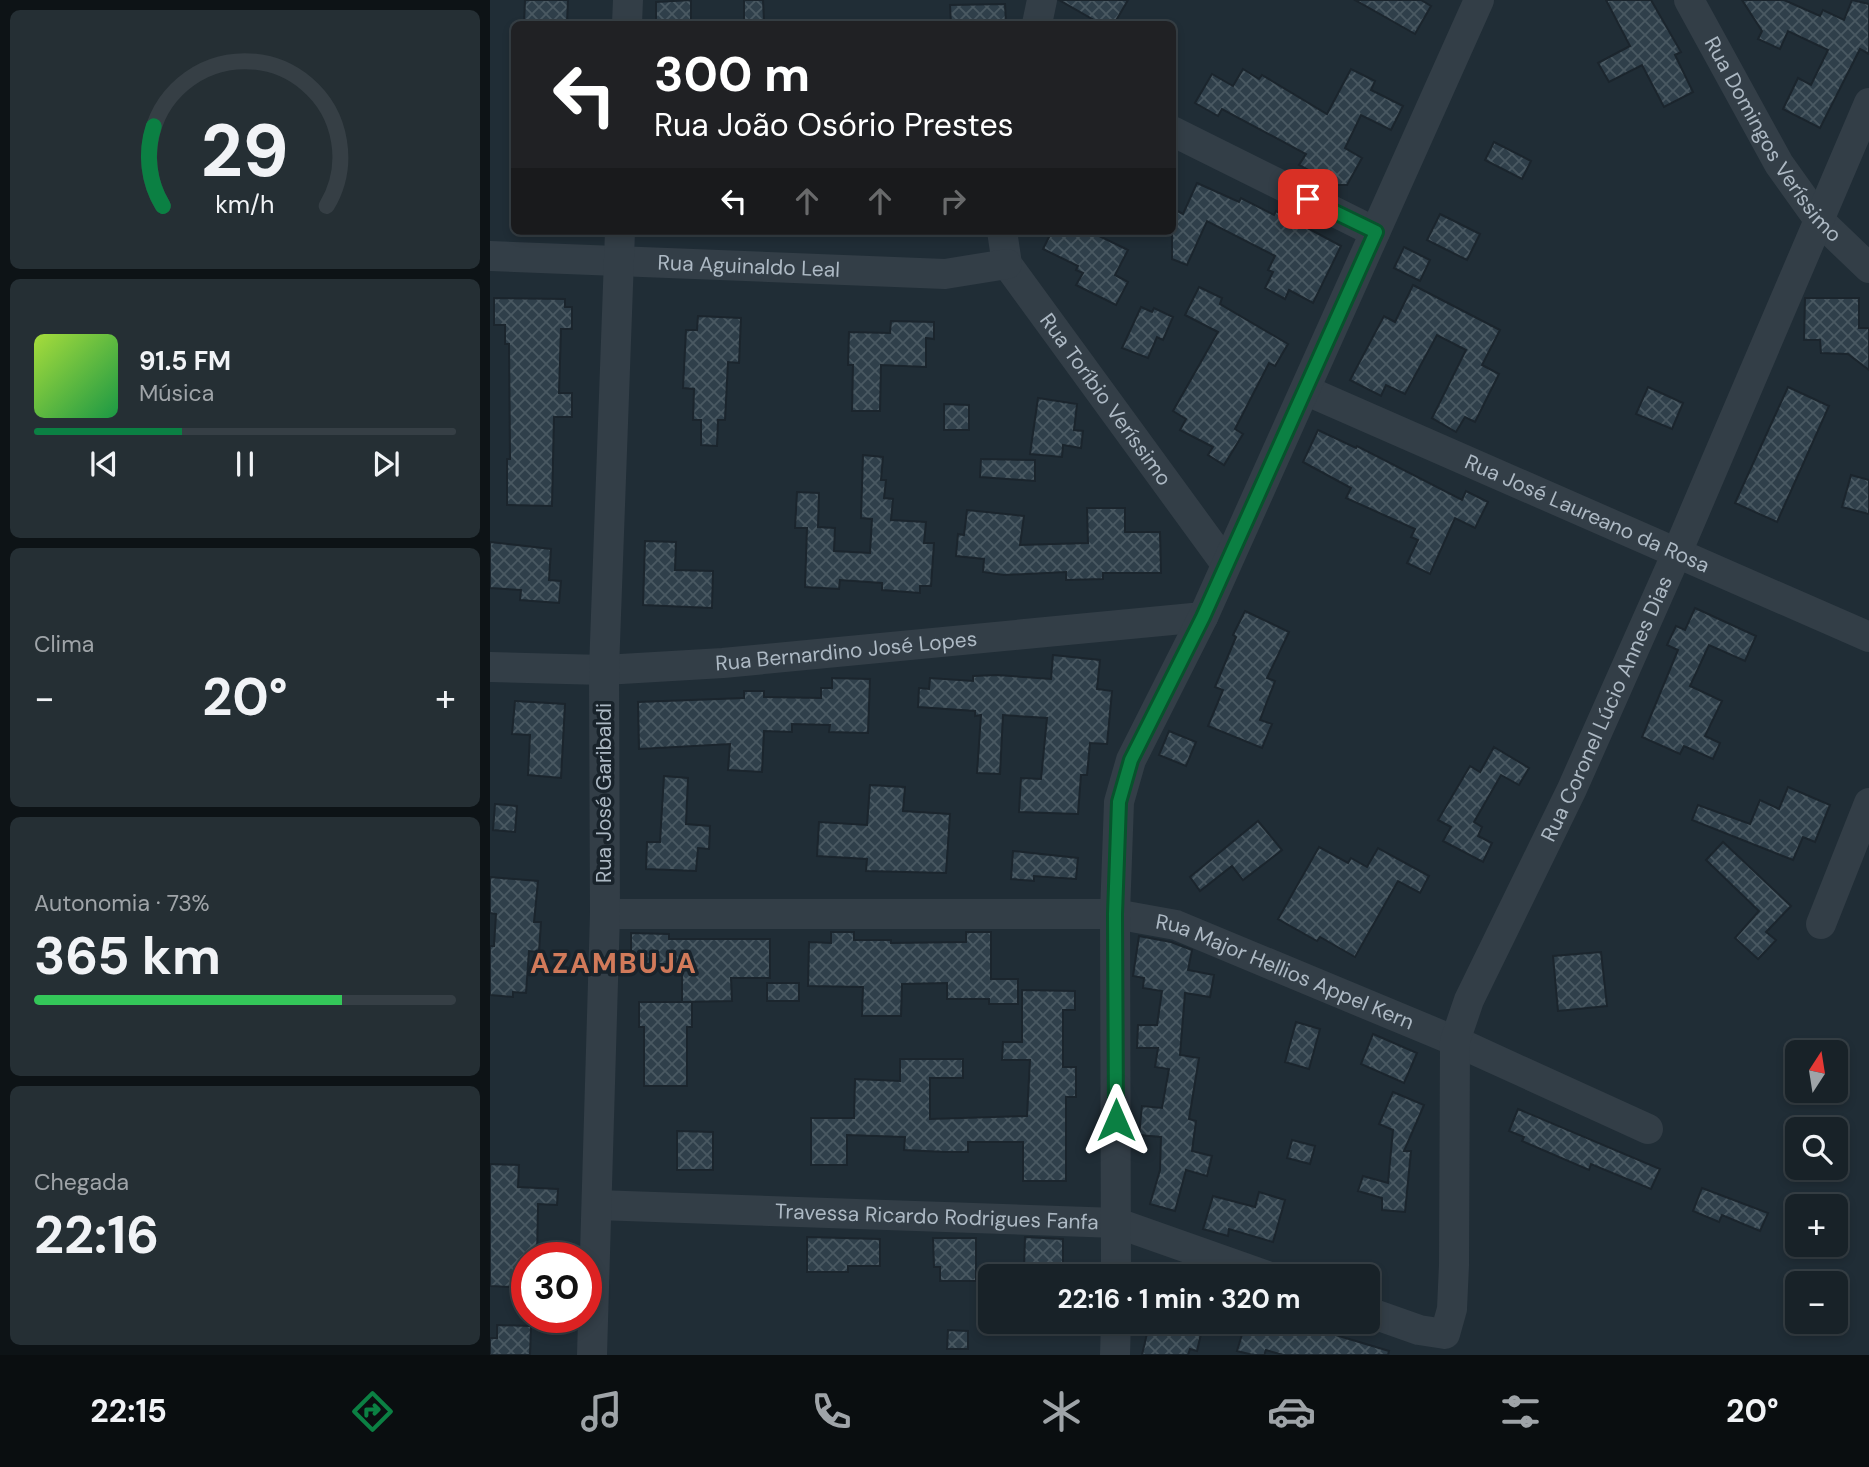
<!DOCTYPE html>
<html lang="pt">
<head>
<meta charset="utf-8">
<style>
  :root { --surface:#182228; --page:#252f34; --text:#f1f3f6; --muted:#9fa4a8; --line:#363f45; --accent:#0b8043 }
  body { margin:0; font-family:"DM Sans",sans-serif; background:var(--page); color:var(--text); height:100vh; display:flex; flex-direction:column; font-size:26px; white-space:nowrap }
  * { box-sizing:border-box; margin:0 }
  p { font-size:23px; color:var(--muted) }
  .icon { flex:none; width:38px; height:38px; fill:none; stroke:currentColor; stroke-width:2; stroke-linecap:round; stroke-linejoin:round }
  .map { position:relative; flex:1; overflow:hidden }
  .side { display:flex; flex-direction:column; gap:10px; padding:10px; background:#0d1316; width:490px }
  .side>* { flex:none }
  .hud { position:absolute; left:21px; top:21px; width:665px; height:214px; border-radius:10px; box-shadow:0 4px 10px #0003,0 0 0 2px var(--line); background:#202124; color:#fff; overflow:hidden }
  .needle { width:46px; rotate:12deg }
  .controls { position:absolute; left:1295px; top:1040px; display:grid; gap:14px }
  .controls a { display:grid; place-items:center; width:63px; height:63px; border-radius:10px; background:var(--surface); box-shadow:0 4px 10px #0003,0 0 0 2px var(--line); font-size:35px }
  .speed { position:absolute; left:21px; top:1242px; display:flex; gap:14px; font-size:35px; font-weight:700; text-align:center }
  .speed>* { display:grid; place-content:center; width:91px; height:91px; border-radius:50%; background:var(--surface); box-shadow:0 4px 10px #0003,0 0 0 2px var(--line); line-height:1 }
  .speed .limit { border:10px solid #d22; background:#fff; color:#111 }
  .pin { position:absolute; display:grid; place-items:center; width:60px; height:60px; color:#fff; margin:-30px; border-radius:14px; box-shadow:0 4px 10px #0006 }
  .me { position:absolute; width:77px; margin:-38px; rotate:0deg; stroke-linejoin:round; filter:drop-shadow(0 0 5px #0008) }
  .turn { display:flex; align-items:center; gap:24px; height:147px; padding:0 28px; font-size:32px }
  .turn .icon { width:91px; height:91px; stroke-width:2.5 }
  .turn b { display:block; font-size:49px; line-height:60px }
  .lanes { display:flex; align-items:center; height:66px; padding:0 28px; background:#0003; justify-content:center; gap:35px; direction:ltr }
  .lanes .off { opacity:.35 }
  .big { font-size:52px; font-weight:700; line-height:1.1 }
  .side .card { flex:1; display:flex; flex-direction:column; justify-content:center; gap:10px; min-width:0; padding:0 24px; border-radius:10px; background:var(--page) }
  .side .dial { align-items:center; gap:0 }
  .dial svg { height:182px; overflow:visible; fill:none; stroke:var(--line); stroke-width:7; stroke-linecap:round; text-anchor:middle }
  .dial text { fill:var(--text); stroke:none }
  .song { display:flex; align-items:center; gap:21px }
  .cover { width:84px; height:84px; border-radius:10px; background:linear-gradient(135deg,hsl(80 70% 55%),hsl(140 70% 35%)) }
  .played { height:7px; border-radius:4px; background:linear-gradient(90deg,var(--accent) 35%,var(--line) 35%) }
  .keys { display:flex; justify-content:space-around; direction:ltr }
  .heat { display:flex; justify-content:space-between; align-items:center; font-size:38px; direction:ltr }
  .charge { height:10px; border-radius:5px; background:linear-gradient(90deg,#34c759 73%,var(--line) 0) }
  .trip { position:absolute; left:488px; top:1264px; width:402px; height:70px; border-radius:10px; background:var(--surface); box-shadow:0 4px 10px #0003,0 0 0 2px var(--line); font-weight:700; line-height:70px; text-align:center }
  .tab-bar { display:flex; height:112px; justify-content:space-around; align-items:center; background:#0a0e10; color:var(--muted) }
  .tab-bar .icon { width:49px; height:49px }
  .tab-bar .current { color:var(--accent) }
  .tab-bar b { font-size:32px; color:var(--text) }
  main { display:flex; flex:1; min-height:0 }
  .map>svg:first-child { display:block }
  .building { fill:url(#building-cross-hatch); stroke:#1b252d; stroke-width:2 }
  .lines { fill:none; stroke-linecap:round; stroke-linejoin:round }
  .minor { stroke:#333e47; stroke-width:30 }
  .route-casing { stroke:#07532c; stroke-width:18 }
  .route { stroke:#0b8043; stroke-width:12 }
  .labels { text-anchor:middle; stroke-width:7; stroke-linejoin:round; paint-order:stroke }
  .street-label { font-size:21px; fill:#adb9c4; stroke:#19232b }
  .district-label { font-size:28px; font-weight:bold; letter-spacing:2px; fill:#d17a5a; stroke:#19232b }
</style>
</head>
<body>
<main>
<section class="side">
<div class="card dial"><svg viewBox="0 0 100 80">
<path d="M14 69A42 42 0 1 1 86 69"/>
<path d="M14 69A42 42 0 0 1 10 34" stroke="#0b8043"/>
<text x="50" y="56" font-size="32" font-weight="700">29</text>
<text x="50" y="72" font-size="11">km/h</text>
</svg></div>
<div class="card">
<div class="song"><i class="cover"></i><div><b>91.5 FM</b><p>Música</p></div></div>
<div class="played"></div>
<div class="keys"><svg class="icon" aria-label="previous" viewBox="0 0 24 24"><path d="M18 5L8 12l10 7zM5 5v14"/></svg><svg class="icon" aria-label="pause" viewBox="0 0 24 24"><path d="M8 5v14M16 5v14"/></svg><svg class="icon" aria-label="next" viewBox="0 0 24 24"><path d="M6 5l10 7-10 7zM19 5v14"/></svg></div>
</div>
<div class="card"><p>Clima</p>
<div class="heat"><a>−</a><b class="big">20°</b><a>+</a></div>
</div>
<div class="card"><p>Autonomia · 73%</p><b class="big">365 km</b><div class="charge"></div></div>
<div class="card"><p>Chegada</p><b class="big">22:16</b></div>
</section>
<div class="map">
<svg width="1379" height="1355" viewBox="0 0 1379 1355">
  <defs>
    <pattern id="building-cross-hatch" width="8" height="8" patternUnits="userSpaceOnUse" patternTransform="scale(1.75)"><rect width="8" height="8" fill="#2f3f4a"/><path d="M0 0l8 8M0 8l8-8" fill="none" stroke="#4a5962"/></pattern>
  </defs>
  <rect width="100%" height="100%" fill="#202d36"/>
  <g class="building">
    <path d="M35 0H78L77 24H34Z"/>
    <path d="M201 0V24H166V2Z"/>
    <path d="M254 0H273L274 21H254Z"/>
    <path d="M569 0H638L624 24H611Z"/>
    <path d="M865 0H931L941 6 925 34Z"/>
    <path d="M1116 0H1161L1191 52 1185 55 1203 92 1174 107 1152 65 1119 82 1108 63 1140 46Z"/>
    <path d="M1252 0H1294L1330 16 1333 10 1354 20 1362 0 1379 4V54L1370 49 1330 128 1293 109 1308 78 1321 85 1338 50 1298 31 1290 49 1268 39 1272 31Z"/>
    <path d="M515 4 516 24H461L460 5Z"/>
    <path d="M753 69 769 79 772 75 837 114 861 69 885 81 881 90 913 106 901 130 871 115 855 148 872 158 857 185H846L809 165 816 154 732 109 728 116 705 103 722 74 743 86Z"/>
    <path d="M1004 142 1041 161 1032 179 995 160Z"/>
    <path d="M707 183 749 202 751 198 784 215 786 211 851 246 823 303 799 290 795 299 775 288 783 272 778 270 785 256 717 221 697 265 682 259V208L693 214Z"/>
    <path d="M950 214 990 234 977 260 937 240Z"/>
    <path d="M562 231H599L638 250 625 275 638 282 626 305 586 285 593 273 586 270 588 266 553 249Z"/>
    <path d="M914 247 940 260 930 281 904 268Z"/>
    <path d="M923 285 1010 330 992 365 1009 374 985 422 975 417 966 432 942 418 976 350 947 335 915 394 896 385 891 396 860 380 894 316 905 322Z"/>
    <path d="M709 287 732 298 730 304 798 344 785 366 779 363 745 429 753 434 734 465 718 455 723 447 690 430 696 419 683 411 728 332 695 315Z"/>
    <path d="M4 298 75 299V307H82V329H71L69 393H82V417H64L62 506 17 505V459H20L19 344H15V325H4Z"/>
    <path d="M1315 298H1369V328H1379V370L1358 354 1331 353 1330 340H1314Z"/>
    <path d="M651 307 662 312 664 308 683 317 673 340 667 337 658 358 632 348Z"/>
    <path d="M208 316 251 318 249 363 238 362 235 420H228L227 446 211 445V420H203L204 389 193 388 196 330H207Z"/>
    <path d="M401 321 444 322V339L436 338V367L391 365 390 411H362L363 365H358L359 332 400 333Z"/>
    <path d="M1158 387 1193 403 1182 429 1146 414Z"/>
    <path d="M1298 387 1339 406 1287 522 1245 503Z"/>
    <path d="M548 398 587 404 584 430 593 431 591 448 573 445 572 457 540 454Z"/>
    <path d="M454 404 479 405V430H454Z"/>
    <path d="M828 430 866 448 867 446 972 500 976 491 998 502 985 528 965 518 940 574 917 563 928 540 921 537 925 529 856 498 861 488 813 462Z"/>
    <path d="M373 455 393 457 391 480H396L394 498 403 499 401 520 436 522 434 543H444L441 586H430V593L392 590V583L350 580 349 589 315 587 317 528H305L307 492 329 493 328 527 345 528 344 551 380 553 382 519 371 518Z"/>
    <path d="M491 459 545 460V481L490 477Z"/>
    <path d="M1361 475 1379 480V514L1352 507Z"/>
    <path d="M597 508H635V532H670L671 573H613V579L576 580V572L514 575 493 572 494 559 466 556 468 534 474 535 477 510 534 516 530 545 598 543Z"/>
    <path d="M155 541 186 542 185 570 223 571 222 608 153 605Z"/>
    <path d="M0 542 61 549 59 580 71 581 69 603 30 600 31 590 0 588Z"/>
    <path d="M1205 608 1266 636 1255 661 1219 645 1200 686 1232 701 1215 736 1230 743 1223 759 1194 746 1190 754 1152 737 1188 650 1177 645 1186 626 1195 630Z"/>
    <path d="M755 611 799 632 777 678 785 681 770 720 782 724 772 748 718 726 733 690 725 687 746 637 743 635Z"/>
    <path d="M563 655 610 660 607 689 622 691 617 744 600 743 597 775H591L588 814 529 812 531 778 551 779 557 718 513 715 510 774 487 773 491 715 485 716V711L428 707 429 688 439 689 440 678 483 681V676L507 675 561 679Z"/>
    <path d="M342 678 380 679 378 733 339 732 340 725 302 724V732L274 731 272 772 238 770 240 744 149 749 148 702 254 698V691H274V697L331 698V688H342Z"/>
    <path d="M25 701 75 704 71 778 38 775 40 735 22 734Z"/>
    <path d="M679 731 706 742 696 766 669 755Z"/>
    <path d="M1004 747 1039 768 1029 785 1011 775 984 822 992 827 988 836 1002 843 993 862 953 841 961 827 948 820 980 766 990 772Z"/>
    <path d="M174 776 198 778 196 824 220 826 219 849 208 848 206 871 156 869 157 842H170Z"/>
    <path d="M380 785 415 787 413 811 460 814 456 873 376 871 377 859 327 856 329 822 377 825Z"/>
    <path d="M1298 787 1340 805 1325 842 1313 837 1303 860 1202 820 1208 805 1260 824 1270 800 1289 809Z"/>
    <path d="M5 804 27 806 25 832 3 830Z"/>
    <path d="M768 821 792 850 753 880 742 866 710 891 700 877Z"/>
    <path d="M1233 842 1301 906 1276 932 1286 940 1268 959 1245 938 1269 911 1216 860Z"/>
    <path d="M829 847 858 863 861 858 877 867 888 848 939 876 930 893 908 881 865 957 830 937 827 941 788 919Z"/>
    <path d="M523 851 588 858 586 879 544 876V881L521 879Z"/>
    <path d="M0 877 48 881 44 922H51L49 952 39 951 36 993 23 992V997L0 995V946H4L6 914 0 913Z"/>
    <path d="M341 932H364V940H401V943L476 942V932H501V979H528V1004H499V999H457V983L412 984 411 1016H372L373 987 318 986 319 942 341 943Z"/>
    <path d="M141 933 179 934V939H280V978H241L242 1001 192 1002V964H141Z"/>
    <path d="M649 936 681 942 702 950 698 970 724 975 720 997 695 993 690 1055 709 1058 699 1119 706 1121 702 1151 722 1156 717 1176 696 1170 685 1211 660 1204 670 1170 671 1137 649 1135 652 1106 672 1108 679 1069 665 1067 668 1048H647L648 1025H667L672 991 653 988 654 978 643 976Z"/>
    <path d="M1111 952 1117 1006 1068 1011 1063 956Z"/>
    <rect x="277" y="983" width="32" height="18"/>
    <path d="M532 990 585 991V1010H573V1067H586V1097H576V1181H533V1142H478V1152H456L414 1150 415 1137 357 1135V1165H321V1118H364L365 1079 410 1081V1059H473V1078H440V1119L537 1116 540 1060H512L513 1042H532Z"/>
    <path d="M149 1002H202V1027H197V1086H154V1027H149Z"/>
    <path d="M806 1022 830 1029 819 1069 795 1062Z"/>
    <path d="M883 1034 927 1053 914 1083 871 1064Z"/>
    <path d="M903 1092 934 1105 914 1151H921L915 1212 892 1210V1198L868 1191 873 1176 898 1183 903 1130 889 1124Z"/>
    <path d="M1028 1109 1170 1169 1161 1189 1101 1164 1099 1170 1032 1141 1034 1137 1019 1131Z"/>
    <path d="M187 1131 223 1132V1170H187Z"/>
    <path d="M802 1140 825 1146 820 1164 797 1158Z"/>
    <path d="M0 1164 29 1165 28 1187 68 1189 67 1205 48 1204 47 1258H37V1288L0 1286Z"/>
    <path d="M1212 1188 1278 1213 1270 1231 1232 1215 1229 1222 1203 1211Z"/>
    <path d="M769 1192 795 1200 783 1242 739 1229 738 1236 713 1229 723 1196 765 1207Z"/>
    <path d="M317 1237 390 1239V1266H358V1272H317Z"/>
    <path d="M535 1237 573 1239V1269H534Z"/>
    <path d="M443 1238H486V1281H450V1267H444Z"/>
    <path d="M675 1321H714L707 1351 700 1349 698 1355H652L658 1329 672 1333Z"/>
    <path d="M756 1321 790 1325 792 1321H799L899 1351 898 1355H793L776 1350 774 1355H763L747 1351Z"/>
    <path d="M7 1325 41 1326 40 1355H0V1338H7Z"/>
    <path d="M458 1330 478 1331V1349H457Z"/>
  </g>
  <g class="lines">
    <g class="minor">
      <path id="s1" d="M1199 0 1289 164 1329 220 1379 268"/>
      <path d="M137 24 138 0"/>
      <path d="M547 24 552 0"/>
      <path d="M682 131 885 232"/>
      <path id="s2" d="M512 231 517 264 735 563"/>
      <path id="s3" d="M0 256 455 274 517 264"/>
      <path id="s4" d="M815 390 1379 637"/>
      <path id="s5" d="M0 667 114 670 233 663 713 617"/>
      <path id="s6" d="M115 914H625L686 925 965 1041 1158 1129"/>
      <path d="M1331 924 1379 803"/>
      <path id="s7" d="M107 1205 627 1223 777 1276"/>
      <path d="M626 1276 625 914 629 802 641 760 713 617 989 0"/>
      <path id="s8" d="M878 1312 929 1330 955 1334 962 1309 964 1265 965 1041 979 1000 1082 789 1186 555 1379 103"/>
      <path d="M102 1355 115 914 114 670 130 231"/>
      <path d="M625 1355 626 1321"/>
    </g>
  </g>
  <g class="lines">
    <defs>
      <path id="route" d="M626 1120 625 914 629 802 641 760 713 617 886 232 818 199"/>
    </defs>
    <use href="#route" class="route-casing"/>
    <use href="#route" class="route"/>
  </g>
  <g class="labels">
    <g class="street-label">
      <text dy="7" stroke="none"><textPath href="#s1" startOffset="163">Rua Domingos Veríssimo</textPath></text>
      <text dy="7" stroke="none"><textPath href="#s3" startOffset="259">Rua Aguinaldo Leal</textPath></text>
      <text dy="7" stroke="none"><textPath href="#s2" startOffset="201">Rua Toríbio Veríssimo</textPath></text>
      <text dy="7" stroke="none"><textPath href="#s4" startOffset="308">Rua José Laureano da Rosa</textPath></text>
      <text dy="7" stroke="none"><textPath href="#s5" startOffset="357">Rua Bernardino José Lopes</textPath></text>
      <text dy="7" stroke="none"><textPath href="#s8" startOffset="740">Rua Coronel Lúcio Annes Dias</textPath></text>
      <text transform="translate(114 793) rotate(-90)" y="7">Rua José Garibaldi</text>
      <text dy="7" stroke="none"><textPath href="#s6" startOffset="690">Rua Major Hellios Appel Kern</textPath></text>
      <text dy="7" stroke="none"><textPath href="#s7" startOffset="340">Travessa Ricardo Rodrigues Fanfa</textPath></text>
    </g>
    <g class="district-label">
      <text x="124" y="973">AZAMBUJA</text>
    </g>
  </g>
</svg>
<div class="controls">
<a><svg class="needle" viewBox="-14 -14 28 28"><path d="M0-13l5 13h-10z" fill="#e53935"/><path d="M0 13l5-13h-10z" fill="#9fa4a8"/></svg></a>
<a><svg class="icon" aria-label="search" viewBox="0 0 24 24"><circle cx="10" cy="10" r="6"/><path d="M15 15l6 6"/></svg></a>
<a>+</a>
<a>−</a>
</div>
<div class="speed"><div class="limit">30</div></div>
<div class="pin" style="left:818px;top:199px;background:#d93025"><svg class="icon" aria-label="arrive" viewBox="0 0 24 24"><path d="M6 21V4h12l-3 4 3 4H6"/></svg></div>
<svg class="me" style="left:626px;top:1120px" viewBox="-20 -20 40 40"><path d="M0-17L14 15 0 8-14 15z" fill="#0b8043" stroke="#fff" stroke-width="4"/></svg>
<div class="trip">22:16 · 1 min · 320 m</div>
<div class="hud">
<div class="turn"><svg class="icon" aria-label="left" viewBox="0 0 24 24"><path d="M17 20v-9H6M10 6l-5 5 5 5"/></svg><div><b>300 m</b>Rua João Osório Prestes</div></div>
<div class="lanes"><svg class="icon" aria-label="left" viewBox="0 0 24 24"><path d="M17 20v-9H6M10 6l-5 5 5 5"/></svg><svg class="icon off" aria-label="ahead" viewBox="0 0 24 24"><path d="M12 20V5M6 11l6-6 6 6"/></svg><svg class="icon off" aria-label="ahead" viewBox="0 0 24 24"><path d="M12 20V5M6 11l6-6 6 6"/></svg><svg class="icon off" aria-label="right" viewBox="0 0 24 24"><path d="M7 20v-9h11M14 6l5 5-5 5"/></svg></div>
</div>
</div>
</main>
<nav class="tab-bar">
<b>22:15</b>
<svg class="icon current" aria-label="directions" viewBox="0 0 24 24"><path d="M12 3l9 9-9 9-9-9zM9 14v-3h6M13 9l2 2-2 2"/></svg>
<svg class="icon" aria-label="music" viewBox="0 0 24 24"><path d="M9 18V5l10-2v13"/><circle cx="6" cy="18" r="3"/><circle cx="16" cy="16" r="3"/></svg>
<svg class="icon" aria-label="phone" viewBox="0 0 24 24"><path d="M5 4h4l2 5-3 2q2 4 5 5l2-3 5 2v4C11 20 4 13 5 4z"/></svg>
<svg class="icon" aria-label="climate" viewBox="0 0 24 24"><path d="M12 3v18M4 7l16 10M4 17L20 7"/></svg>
<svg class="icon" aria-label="car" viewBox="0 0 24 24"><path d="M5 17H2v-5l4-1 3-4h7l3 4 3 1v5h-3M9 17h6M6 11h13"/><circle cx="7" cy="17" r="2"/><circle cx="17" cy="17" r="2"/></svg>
<svg class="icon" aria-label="filters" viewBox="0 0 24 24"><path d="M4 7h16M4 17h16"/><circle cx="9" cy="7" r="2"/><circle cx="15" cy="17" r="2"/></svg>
<b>20°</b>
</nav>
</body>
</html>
